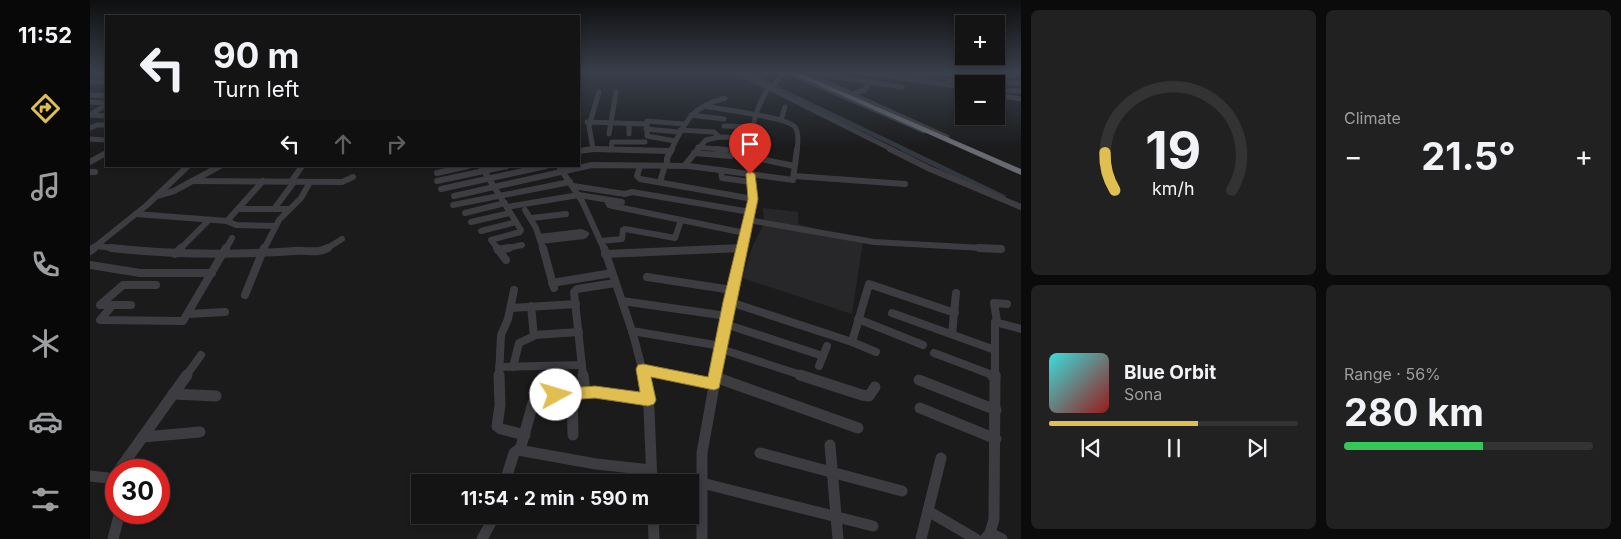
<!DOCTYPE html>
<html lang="en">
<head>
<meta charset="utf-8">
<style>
  :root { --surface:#141415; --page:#212122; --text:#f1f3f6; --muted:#9d9ea0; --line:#333334; --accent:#e0be4f }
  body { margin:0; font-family:Inter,sans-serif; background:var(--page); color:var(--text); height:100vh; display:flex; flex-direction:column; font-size:19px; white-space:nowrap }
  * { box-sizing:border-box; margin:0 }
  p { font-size:16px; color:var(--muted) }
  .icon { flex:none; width:28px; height:28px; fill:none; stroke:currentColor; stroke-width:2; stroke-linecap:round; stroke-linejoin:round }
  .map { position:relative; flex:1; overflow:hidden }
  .panel { display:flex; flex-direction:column; gap:10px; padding:10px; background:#0b0b0c; width:600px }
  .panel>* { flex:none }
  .guide { position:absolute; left:15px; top:15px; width:475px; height:152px; border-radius:0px; box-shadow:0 2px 8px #0003,0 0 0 1px var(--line); background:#141415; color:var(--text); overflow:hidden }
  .tools { position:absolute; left:865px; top:15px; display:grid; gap:10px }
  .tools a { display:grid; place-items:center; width:50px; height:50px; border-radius:0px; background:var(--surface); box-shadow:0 2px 8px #0003,0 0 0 1px var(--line); font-size:25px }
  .speed { position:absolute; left:15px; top:459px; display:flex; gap:10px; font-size:25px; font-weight:700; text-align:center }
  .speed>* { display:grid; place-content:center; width:65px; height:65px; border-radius:50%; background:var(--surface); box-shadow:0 2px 8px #0003,0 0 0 1px var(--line); line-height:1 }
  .speed .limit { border:8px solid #d22; background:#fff; color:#111 }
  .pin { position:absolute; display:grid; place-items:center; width:42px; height:42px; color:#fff; margin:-51px -21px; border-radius:50% 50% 50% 0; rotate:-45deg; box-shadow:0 0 5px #0007 }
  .pin .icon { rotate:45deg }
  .me { position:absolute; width:55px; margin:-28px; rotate:84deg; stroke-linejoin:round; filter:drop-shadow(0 0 4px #0008) }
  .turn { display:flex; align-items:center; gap:18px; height:105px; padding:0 25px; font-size:22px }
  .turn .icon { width:65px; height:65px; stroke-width:2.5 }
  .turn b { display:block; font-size:35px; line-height:42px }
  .lanes { display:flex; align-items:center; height:48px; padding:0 25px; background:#0003; justify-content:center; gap:25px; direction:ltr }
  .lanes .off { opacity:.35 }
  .big { font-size:38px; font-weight:700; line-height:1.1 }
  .panel .widget { flex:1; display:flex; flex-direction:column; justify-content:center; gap:8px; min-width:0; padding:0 18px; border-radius:8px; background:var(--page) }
  .panel .dial { align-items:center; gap:0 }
  .dial svg { height:130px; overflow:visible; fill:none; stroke:var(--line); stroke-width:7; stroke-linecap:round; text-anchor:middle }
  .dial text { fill:var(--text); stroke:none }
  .song { display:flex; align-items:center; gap:15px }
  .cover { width:60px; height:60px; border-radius:8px; background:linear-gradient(135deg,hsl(180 70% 55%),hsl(0 70% 35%)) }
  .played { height:5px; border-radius:2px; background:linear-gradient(90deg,var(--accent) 60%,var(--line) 60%) }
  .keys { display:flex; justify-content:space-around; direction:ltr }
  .heat { display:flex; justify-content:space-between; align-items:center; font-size:28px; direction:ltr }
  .charge { height:8px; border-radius:4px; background:linear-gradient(90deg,#34c759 56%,var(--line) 0) }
  .panel .tiles { flex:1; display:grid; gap:10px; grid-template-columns:repeat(2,1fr) }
  .trip { position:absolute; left:321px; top:474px; width:288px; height:50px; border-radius:0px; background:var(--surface); box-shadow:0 2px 8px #0003,0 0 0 1px var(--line); font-weight:700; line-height:50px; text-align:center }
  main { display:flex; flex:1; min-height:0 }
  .tab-bar { display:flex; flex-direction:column; width:90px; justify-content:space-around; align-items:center; background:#080808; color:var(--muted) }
  .tab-bar .icon { width:35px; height:35px }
  .tab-bar .active { color:var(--accent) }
  .tab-bar b { font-size:22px; color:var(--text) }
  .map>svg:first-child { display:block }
  .built { fill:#272729 }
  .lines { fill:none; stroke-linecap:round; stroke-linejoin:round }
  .canal-far1 { stroke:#32383f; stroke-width:4.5 }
  .canal { stroke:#32383f; stroke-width:5 }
  .minor-far3 { stroke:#3c3c41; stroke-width:5 }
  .minor-far2 { stroke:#3c3c41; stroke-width:6 }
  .minor-far1 { stroke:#3c3c41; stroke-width:8 }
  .minor { stroke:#3c3c41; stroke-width:11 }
  .highway { fill:#686a72; fill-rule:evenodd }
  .route { fill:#e0be4f; stroke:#927c33 }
</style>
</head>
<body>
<main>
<nav class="tab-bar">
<b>11:52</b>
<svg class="icon active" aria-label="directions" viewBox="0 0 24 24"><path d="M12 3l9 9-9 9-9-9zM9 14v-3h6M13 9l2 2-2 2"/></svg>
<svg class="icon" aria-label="music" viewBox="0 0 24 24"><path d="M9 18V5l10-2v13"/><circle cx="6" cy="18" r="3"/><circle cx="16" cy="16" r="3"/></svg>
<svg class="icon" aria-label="phone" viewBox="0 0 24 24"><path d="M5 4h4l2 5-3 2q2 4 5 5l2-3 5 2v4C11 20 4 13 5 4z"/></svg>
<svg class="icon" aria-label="climate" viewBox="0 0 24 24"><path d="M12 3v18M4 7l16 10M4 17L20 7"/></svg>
<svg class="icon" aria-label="car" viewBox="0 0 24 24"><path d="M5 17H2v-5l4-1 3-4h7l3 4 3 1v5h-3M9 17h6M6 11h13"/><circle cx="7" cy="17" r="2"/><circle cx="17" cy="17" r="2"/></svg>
<svg class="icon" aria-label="filters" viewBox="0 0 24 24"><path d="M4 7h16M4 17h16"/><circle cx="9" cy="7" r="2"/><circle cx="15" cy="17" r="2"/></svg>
</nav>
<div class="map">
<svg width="931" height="539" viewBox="0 0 931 539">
  <rect width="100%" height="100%" fill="#1b1b1c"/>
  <path class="built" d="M673 208 708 212V224L773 241 762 314 652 278 663 245 674 224Z"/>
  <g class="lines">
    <path class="canal-far1" d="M655 73 816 150"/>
    <path class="canal" d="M813 149 913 197"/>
    <g class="minor-far3">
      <path d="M649 73 803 150"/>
      <path d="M699 73 834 131"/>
      <path d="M715 73 857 137"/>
      <path d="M777 73 874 87"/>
      <path d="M814 73 837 76"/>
      <path d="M833 73 923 76 931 74"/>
      <path d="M722 75H734L812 87"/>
      <path d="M859 81 931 83"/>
      <path d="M0 82H16"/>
      <path d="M906 90 931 91"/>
      <path d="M509 92 499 126 503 149 551 150"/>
      <path d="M762 94 775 90 778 82"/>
      <path d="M0 95 16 96"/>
      <path d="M906 95 931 99"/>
      <path d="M0 102 16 103"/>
      <path d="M614 106C629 109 698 117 705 127 709 133 708 144 707 150"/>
      <path d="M0 115 16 105"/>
      <path d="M0 115 16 116"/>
      <path d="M601 115 634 119"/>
      <path d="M691 120 695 107"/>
      <path d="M497 122 557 124"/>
      <path d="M539 124V134"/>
      <path d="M634 126 663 127"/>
      <path d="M0 128 7 125H16"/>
      <path d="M556 129 589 132"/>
      <path d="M590 130 624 132 629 137"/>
      <path d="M519 134 526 92"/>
      <path d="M0 139 16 140"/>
      <path d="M585 141 557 136V121L593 124"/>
      <path d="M608 147 636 150"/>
      <path d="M494 150 503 149"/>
      <path d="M521 150 522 142H555"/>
      <path d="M581 150C596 121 601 107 635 98"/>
      <path d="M607 150 616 140 629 137 662 138"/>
      <path d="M661 150C663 123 664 111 679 87L683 86 693 73"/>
    </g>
    <g class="minor-far2">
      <path d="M503 149 581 151"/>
      <path d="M626 149 636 150"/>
      <path d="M800 149 840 169 931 207"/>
      <path d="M489 151 503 149"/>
      <path d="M604 153 641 156 643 149"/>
      <path d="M661 157 704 166"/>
      <path d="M0 162 16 153"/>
      <path d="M577 165V158L582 149"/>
      <path d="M595 165 608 149"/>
      <path d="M391 166 431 230 430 232 401 240 408 249"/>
      <path d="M550 166 547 176 550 179 663 199"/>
      <path d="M470 168 492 201 514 249"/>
      <path d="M631 170 632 178 661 182"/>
      <path d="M0 172H5"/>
      <path d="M347 173 378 166"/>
      <path d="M704 176 815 184"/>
      <path d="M102 181 252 182 263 177"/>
      <path d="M347 181 417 166"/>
      <path d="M201 182 212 166"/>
      <path d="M570 182 575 165"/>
      <path d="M483 186 535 194 542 192 660 212"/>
      <path d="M351 189 456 166"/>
      <path d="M67 196 84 191 130 166"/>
      <path d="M364 196 502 165 599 166 703 180 707 149"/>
      <path d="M517 200 519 205 523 206 655 233"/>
      <path d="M363 205 480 182"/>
      <path d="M417 207 489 195 532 202"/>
      <path d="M150 209H199"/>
      <path d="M184 209 204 182"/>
      <path d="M435 210 446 228 453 249"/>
      <path d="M375 213 415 203"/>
      <path d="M46 214 137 221 173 181"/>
      <path d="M442 218 476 214"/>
      <path d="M658 220 784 242 911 249"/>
      <path d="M137 221 146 225 186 226"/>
      <path d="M381 222 420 213"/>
      <path d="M391 231 426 222"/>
      <path d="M449 237 491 232 496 234 494 236 451 241"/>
      <path d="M510 241 532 239 533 230 535 229 585 238 591 220"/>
      <path d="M6 246 31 249"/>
      <path d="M2 249 57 205 98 166"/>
      <path d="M90 249 119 220"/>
      <path d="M136 249 142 238"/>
      <path d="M174 249 189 220 211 198 220 182"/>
      <path d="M236 249 252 239"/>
      <path d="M413 249 432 245"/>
      <path d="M628 249 652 248"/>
      <path d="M652 249 663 199 660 178 662 149"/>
    </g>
    <g class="minor-far1">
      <path d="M21 248C82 255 143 255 205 251 217 250 227 254 238 248"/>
      <path d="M407 248 416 260"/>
      <path d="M453 248 464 288"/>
      <path d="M514 248 543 334 554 376"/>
      <path d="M889 248 911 249"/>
      <path d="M408 250 419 248"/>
      <path d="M0 251 4 248"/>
      <path d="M85 254 91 248"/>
      <path d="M515 254 652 248"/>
      <path d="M0 265 50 273H122"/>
      <path d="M557 277 642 290"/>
      <path d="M462 283 522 273"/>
      <path d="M155 295 174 248"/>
      <path d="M532 301 637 316"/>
      <path d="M640 302 762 342 786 352"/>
      <path d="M41 305H10L33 285H66"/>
      <path d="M22 306 10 320 93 321 136 248"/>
      <path d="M421 308 486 304"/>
      <path d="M802 313 905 350"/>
      <path d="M99 314 135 312"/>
      <path d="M768 319 833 345"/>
      <path d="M907 321 904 303 917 304"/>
      <path d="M635 324 733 356"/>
      <path d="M542 331 631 346"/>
      <path d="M862 334 866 293"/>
      <path d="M444 335 489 332"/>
      <path d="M762 342 779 284 865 313"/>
      <path d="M631 349 714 376"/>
      <path d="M844 353 905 376"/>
      <path d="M729 366 737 346"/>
      <path d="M409 367 492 365"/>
      <path d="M423 367 429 343 444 336 441 306"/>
      <path d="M553 369 587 376"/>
      <path d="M96 376 111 355"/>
      <path d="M409 376 411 335 418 319 424 290"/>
      <path d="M493 376 484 292 487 289 525 283"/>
      <path d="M626 376 652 248"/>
      <path d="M905 376V322L931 329"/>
    </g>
    <g class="minor">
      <path d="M409 375 410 405 407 426 411 429 435 435"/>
      <path d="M493 375 495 392"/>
      <path d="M554 375 559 409 562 482"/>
      <path d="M581 375 624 384"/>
      <path d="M710 375 772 395 779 396 785 387"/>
      <path d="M902 375 905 376"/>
      <path d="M625 377 768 428"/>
      <path d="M829 380 906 410"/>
      <path d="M482 393 483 435"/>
      <path d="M83 394 126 396"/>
      <path d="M830 408 906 439"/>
      <path d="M53 437 110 432"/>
      <path d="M740 445 748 539"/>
      <path d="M430 450 443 403 447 398 495 392 559 400"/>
      <path d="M670 453 812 491"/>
      <path d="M29 470 97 375"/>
      <path d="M0 476 26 479"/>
      <path d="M415 482 424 453 428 450 506 464 561 470"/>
      <path d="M612 483 783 526"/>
      <path d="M838 511 886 539"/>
      <path d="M563 515 564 539"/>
      <path d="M900 533 912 539"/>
      <path d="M23 539 30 512"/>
      <path d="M392 539 405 515"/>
      <path d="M612 539V453L626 375"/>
      <path d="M831 539 851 458"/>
      <path d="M895 539 900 533 904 519 905 375"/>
    </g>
    <path class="highway" d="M701 73H709L931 169V175Z"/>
  </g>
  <linearGradient id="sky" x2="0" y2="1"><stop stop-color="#0f0f0f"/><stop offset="0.49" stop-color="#393f4b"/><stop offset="1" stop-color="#393f4b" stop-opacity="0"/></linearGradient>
  <rect width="931" height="148" fill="url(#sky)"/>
  <path class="route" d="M660 171 665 174 668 199 629 388 624 390 561 377 566 400 564 404 558 406 505 398 466 401 461 399 459 395 461 391 466 389 505 386 550 392 546 369 548 365 553 364 618 377 633 302 658 199 656 174Z"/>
</svg>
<div class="tools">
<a>+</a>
<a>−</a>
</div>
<div class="speed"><div class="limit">30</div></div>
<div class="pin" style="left:660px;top:174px;background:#d93025"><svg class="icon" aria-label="arrive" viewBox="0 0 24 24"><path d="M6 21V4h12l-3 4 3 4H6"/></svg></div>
<svg class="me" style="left:466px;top:395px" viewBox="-20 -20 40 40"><circle r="19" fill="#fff"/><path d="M0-13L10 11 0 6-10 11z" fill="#e0be4f"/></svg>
<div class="trip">11:54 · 2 min · 590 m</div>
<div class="guide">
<div class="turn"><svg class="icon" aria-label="left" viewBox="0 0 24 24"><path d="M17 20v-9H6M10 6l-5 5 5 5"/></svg><div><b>90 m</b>Turn left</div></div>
<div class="lanes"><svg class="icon" aria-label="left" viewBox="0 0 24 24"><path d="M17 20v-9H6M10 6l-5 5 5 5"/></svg><svg class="icon off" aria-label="ahead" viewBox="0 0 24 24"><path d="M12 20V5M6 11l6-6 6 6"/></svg><svg class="icon off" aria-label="right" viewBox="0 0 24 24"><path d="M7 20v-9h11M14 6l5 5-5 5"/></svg></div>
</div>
</div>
<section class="panel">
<div class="tiles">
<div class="widget dial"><svg viewBox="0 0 100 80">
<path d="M14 69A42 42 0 1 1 86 69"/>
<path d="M14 69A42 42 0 0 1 8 46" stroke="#e0be4f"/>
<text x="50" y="56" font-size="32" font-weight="700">19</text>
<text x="50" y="72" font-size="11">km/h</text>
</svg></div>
<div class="widget"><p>Climate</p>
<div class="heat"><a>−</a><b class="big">21.5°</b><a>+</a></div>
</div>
<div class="widget">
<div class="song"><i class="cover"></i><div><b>Blue Orbit</b><p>Sona</p></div></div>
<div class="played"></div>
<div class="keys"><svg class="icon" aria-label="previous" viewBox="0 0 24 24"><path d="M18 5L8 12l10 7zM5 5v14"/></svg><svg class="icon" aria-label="pause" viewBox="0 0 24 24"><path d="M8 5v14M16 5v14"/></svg><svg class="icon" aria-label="next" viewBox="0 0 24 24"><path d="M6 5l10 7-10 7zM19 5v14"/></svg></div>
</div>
<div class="widget"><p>Range · 56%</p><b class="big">280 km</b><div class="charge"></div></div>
</div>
</section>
</main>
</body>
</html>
